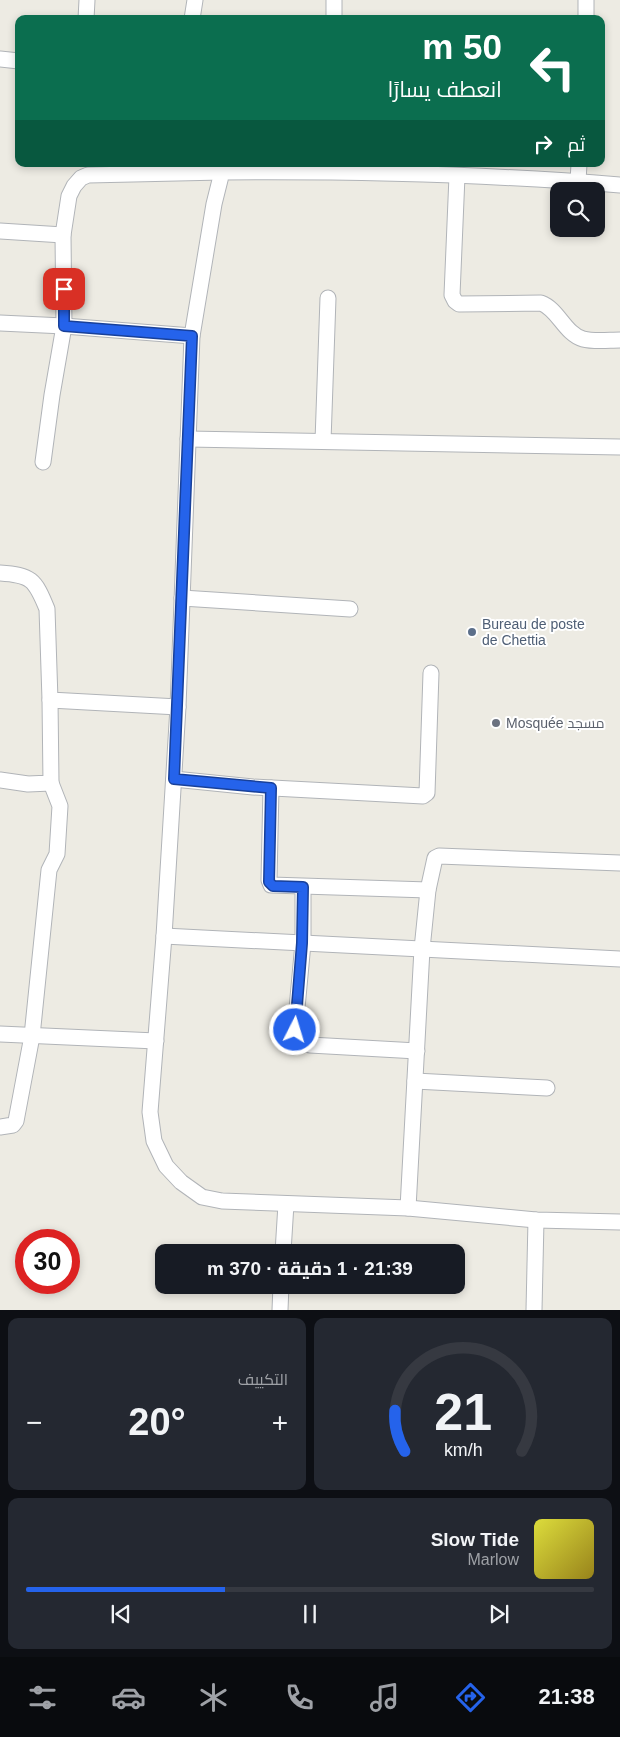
<!DOCTYPE html>
<html lang="ar">
<head>
<meta charset="utf-8">
<style>
  :root { --surface:#171b24; --page:#242831; --text:#f1f3f6; --muted:#9ea1a6; --line:#363941; --accent:#2563eb }
  body { margin:0; font-family:Arial,Cairo,sans-serif; background:var(--page); color:var(--text); direction:rtl; height:100vh; display:flex; flex-direction:column; font-size:19px; white-space:nowrap }
  * { box-sizing:border-box; margin:0 }
  p { font-size:16px; color:var(--muted) }
  .icon { flex:none; width:28px; height:28px; fill:none; stroke:currentColor; stroke-width:2; stroke-linecap:round; stroke-linejoin:round }
  .map { position:relative; height:1310px; overflow:hidden; direction:ltr }
  .sheet { display:flex; flex-direction:column; gap:8px; padding:8px; background:#0d0f14; flex:1 }
  .sheet>* { flex:none }
  .hud { position:absolute; left:15px; top:15px; width:590px; height:152px; border-radius:10px; box-shadow:0 2px 8px #0003; direction:rtl; background:#0b6e4f; color:#fff; overflow:hidden }
  .tools { position:absolute; left:550px; top:182px; display:grid; gap:10px }
  .tools a { display:grid; place-items:center; width:55px; height:55px; border-radius:10px; background:var(--surface); box-shadow:0 2px 8px #0003; font-size:25px }
  .speed { position:absolute; left:15px; top:1229px; display:flex; gap:10px; font-size:25px; font-weight:700; text-align:center }
  .speed>* { display:grid; place-content:center; width:65px; height:65px; border-radius:50%; background:var(--surface); box-shadow:0 2px 8px #0003; line-height:1 }
  .speed .limit { border:8px solid #d22; background:#fff; color:#111 }
  .pin { position:absolute; display:grid; place-items:center; width:42px; height:42px; color:#fff; margin:-21px; border-radius:10px; box-shadow:0 2px 8px #0006 }
  .me { position:absolute; width:55px; margin:-28px; rotate:5deg; stroke-linejoin:round; filter:drop-shadow(0 0 4px #0008) }
  .turn { display:flex; align-items:center; gap:18px; height:105px; padding:0 20px; font-size:22px }
  .turn .icon { width:65px; height:65px; stroke-width:2.5 }
  .turn b { display:block; font-size:35px; line-height:42px }
  .then { display:flex; align-items:center; height:48px; padding:0 20px; background:#0003; gap:10px; font-size:19px }
  .big { font-size:38px; font-weight:700; line-height:1.1 }
  .sheet .widget { flex:1; display:flex; flex-direction:column; justify-content:center; gap:8px; min-width:0; padding:0 18px; border-radius:10px; background:var(--page) }
  .sheet .dial { align-items:center; gap:0 }
  .dial svg { height:130px; overflow:visible; fill:none; stroke:var(--line); stroke-width:7; stroke-linecap:round; text-anchor:middle }
  .dial text { fill:var(--text); stroke:none }
  .song { display:flex; align-items:center; gap:15px }
  .cover { width:60px; height:60px; border-radius:8px; background:linear-gradient(135deg,hsl(60 70% 55%),hsl(50 70% 35%)) }
  .played { height:5px; border-radius:2px; background:linear-gradient(90deg,var(--accent) 35%,var(--line) 35%) }
  .keys { display:flex; justify-content:space-around; direction:ltr }
  .heat { display:flex; justify-content:space-between; align-items:center; font-size:28px; direction:ltr }
  .sheet .tiles { flex:1; display:grid; gap:8px; grid-template-columns:1fr 1fr }
  .widget:last-child { grid-column:span 2 }
  .trip { position:absolute; left:155px; top:1244px; width:310px; height:50px; border-radius:10px; background:var(--surface); box-shadow:0 2px 8px #0003; font-weight:700; line-height:50px; text-align:center; direction:rtl }
  .tab-bar { display:flex; height:80px; justify-content:space-around; align-items:center; background:#090b0e; color:var(--muted) }
  .tab-bar .icon { width:35px; height:35px }
  .tab-bar .active { color:var(--accent) }
  .tab-bar b { font-size:22px; color:var(--text) }
  .map>svg:first-child { display:block }
  .lines { fill:none; stroke-linecap:round; stroke-linejoin:round }
  .minor-casing { stroke:#b1b4b8; stroke-width:17 }
  .minor { stroke:#fff; stroke-width:15 }
  .route-casing { stroke:#184099; stroke-width:12 }
  .route { stroke:#2563eb; stroke-width:9 }
  .service-dot { fill:#5c6f8a; stroke:#fff; stroke-width:2 }
  .worship-dot { fill:#6b7280; stroke:#fff; stroke-width:2 }
  .labels { text-anchor:middle; stroke-width:4; stroke-linejoin:round; paint-order:stroke }
  .service-label { font-size:14px; fill:#4e5e75; stroke:#fff; text-anchor:start }
  .worship-label { font-size:14px; fill:#5b616d; stroke:#fff; text-anchor:start }
</style>
</head>
<body>
<div class="map">
<svg width="620" height="1310" viewBox="0 0 620 1310">
  <rect width="100%" height="100%" fill="#edebe3"/>
  <g class="lines">
    <defs>
      <g id="minor">
        <path d="M86 19 87 0"/>
        <path d="M192 19 195 0"/>
        <path d="M334 19V0"/>
        <path d="M586 19V0"/>
        <path d="M0 59 19 61"/>
        <path d="M457 176 452 295 455 301 459 304 541 303C558 309 565 334 583 339 594 342 609 340 620 340"/>
        <path d="M578 181 579 164"/>
        <path d="M620 185C488 174 354 171 222 172L214 204 192 336 178 707 164 936 150 1112 154 1141 166 1166 181 1182 202 1197 222 1201 408 1208 536 1220 620 1222"/>
        <path d="M0 231 63 235"/>
        <path d="M0 323 64 326 192 336"/>
        <path d="M188 439 620 447"/>
        <path d="M323 441 328 298"/>
        <path d="M43 462 52 395 64 326 63 235 69 196 74 186 81 178 88 175 222 172"/>
        <path d="M0 573C31 575 35 579 47 609L50 700 178 707"/>
        <path d="M182 598 350 609"/>
        <path d="M174 779 253 787 423 796 427 793 431 673"/>
        <path d="M0 780 28 784 51 783 50 700"/>
        <path d="M271 788 269 880 271 885 428 890"/>
        <path d="M303 887V943L295 1030 299 1038 310 1045 417 1051"/>
        <path d="M164 936 620 959"/>
        <path d="M0 1034 156 1041"/>
        <path d="M415 1081 547 1088"/>
        <path d="M0 1127 13 1125 16 1121 32 1036 49 870 57 854 60 806 51 783"/>
        <path d="M408 1208 422 949 428 890 435 858 439 856 620 863"/>
        <path d="M283 1252 286 1204"/>
        <path d="M280 1310 281 1285"/>
        <path d="M534 1310 536 1220"/>
      </g>
    </defs>
    <use href="#minor" class="minor-casing"/>
    <use href="#minor" class="minor"/>
  </g>
  <g class="lines">
    <defs>
      <path id="route" d="M64 289V326L192 336 174 779 271 788 269 882 273 886 303 887 302 943 295 1030"/>
    </defs>
    <use href="#route" class="route-casing"/>
    <use href="#route" class="route"/>
  </g>
  <circle class="service-dot" cx="472" cy="632" r="5"/>
  <circle class="worship-dot" cx="496" cy="723" r="5"/>
  <g class="labels">
    <g class="service-label">
      <text x="482" y="629">Bureau de poste<tspan x="482" dy="16">de Chettia</tspan></text>
    </g>
    <g class="worship-label">
      <text x="506" y="728">Mosquée مسجد</text>
    </g>
  </g>
</svg>
<div class="tools">
<a><svg class="icon" aria-label="search" viewBox="0 0 24 24"><circle cx="10" cy="10" r="6"/><path d="M15 15l6 6"/></svg></a>
</div>
<div class="speed"><div class="limit">30</div></div>
<div class="pin" style="left:64px;top:289px;background:#d93025"><svg class="icon" aria-label="arrive" viewBox="0 0 24 24"><path d="M6 21V4h12l-3 4 3 4H6"/></svg></div>
<svg class="me" style="left:295px;top:1030px" viewBox="-20 -20 40 40"><circle r="17" fill="#2563eb" stroke="#fff" stroke-width="3"/><path d="M0-11L8 9 0 5-8 9z" fill="#fff"/></svg>
<div class="trip">21:39 · 1 دقيقة · 370 m</div>
<div class="hud">
<div class="turn"><svg class="icon" aria-label="left" viewBox="0 0 24 24"><path d="M17 20v-9H6M10 6l-5 5 5 5"/></svg><div><b>50 m</b>انعطف يسارًا</div></div>
<div class="then">ثم<svg class="icon" aria-label="right" viewBox="0 0 24 24"><path d="M7 20v-9h11M14 6l5 5-5 5"/></svg></div>
</div>
</div>
<section class="sheet">
<div class="tiles">
<div class="widget dial"><svg viewBox="0 0 100 80">
<path d="M14 69A42 42 0 1 1 86 69"/>
<path d="M14 69A42 42 0 0 1 8 44" stroke="#2563eb"/>
<text x="50" y="56" font-size="32" font-weight="700">21</text>
<text x="50" y="72" font-size="11">km/h</text>
</svg></div>
<div class="widget"><p>التكييف</p>
<div class="heat"><a>−</a><b class="big">20°</b><a>+</a></div>
</div>
<div class="widget">
<div class="song"><i class="cover"></i><div><b>Slow Tide</b><p>Marlow</p></div></div>
<div class="played"></div>
<div class="keys"><svg class="icon" aria-label="previous" viewBox="0 0 24 24"><path d="M18 5L8 12l10 7zM5 5v14"/></svg><svg class="icon" aria-label="pause" viewBox="0 0 24 24"><path d="M8 5v14M16 5v14"/></svg><svg class="icon" aria-label="next" viewBox="0 0 24 24"><path d="M6 5l10 7-10 7zM19 5v14"/></svg></div>
</div>
</div>
</section>
<nav class="tab-bar">
<b>21:38</b>
<svg class="icon active" aria-label="directions" viewBox="0 0 24 24"><path d="M12 3l9 9-9 9-9-9zM9 14v-3h6M13 9l2 2-2 2"/></svg>
<svg class="icon" aria-label="music" viewBox="0 0 24 24"><path d="M9 18V5l10-2v13"/><circle cx="6" cy="18" r="3"/><circle cx="16" cy="16" r="3"/></svg>
<svg class="icon" aria-label="phone" viewBox="0 0 24 24"><path d="M5 4h4l2 5-3 2q2 4 5 5l2-3 5 2v4C11 20 4 13 5 4z"/></svg>
<svg class="icon" aria-label="climate" viewBox="0 0 24 24"><path d="M12 3v18M4 7l16 10M4 17L20 7"/></svg>
<svg class="icon" aria-label="car" viewBox="0 0 24 24"><path d="M5 17H2v-5l4-1 3-4h7l3 4 3 1v5h-3M9 17h6M6 11h13"/><circle cx="7" cy="17" r="2"/><circle cx="17" cy="17" r="2"/></svg>
<svg class="icon" aria-label="filters" viewBox="0 0 24 24"><path d="M4 7h16M4 17h16"/><circle cx="9" cy="7" r="2"/><circle cx="15" cy="17" r="2"/></svg>
</nav>
</body>
</html>
